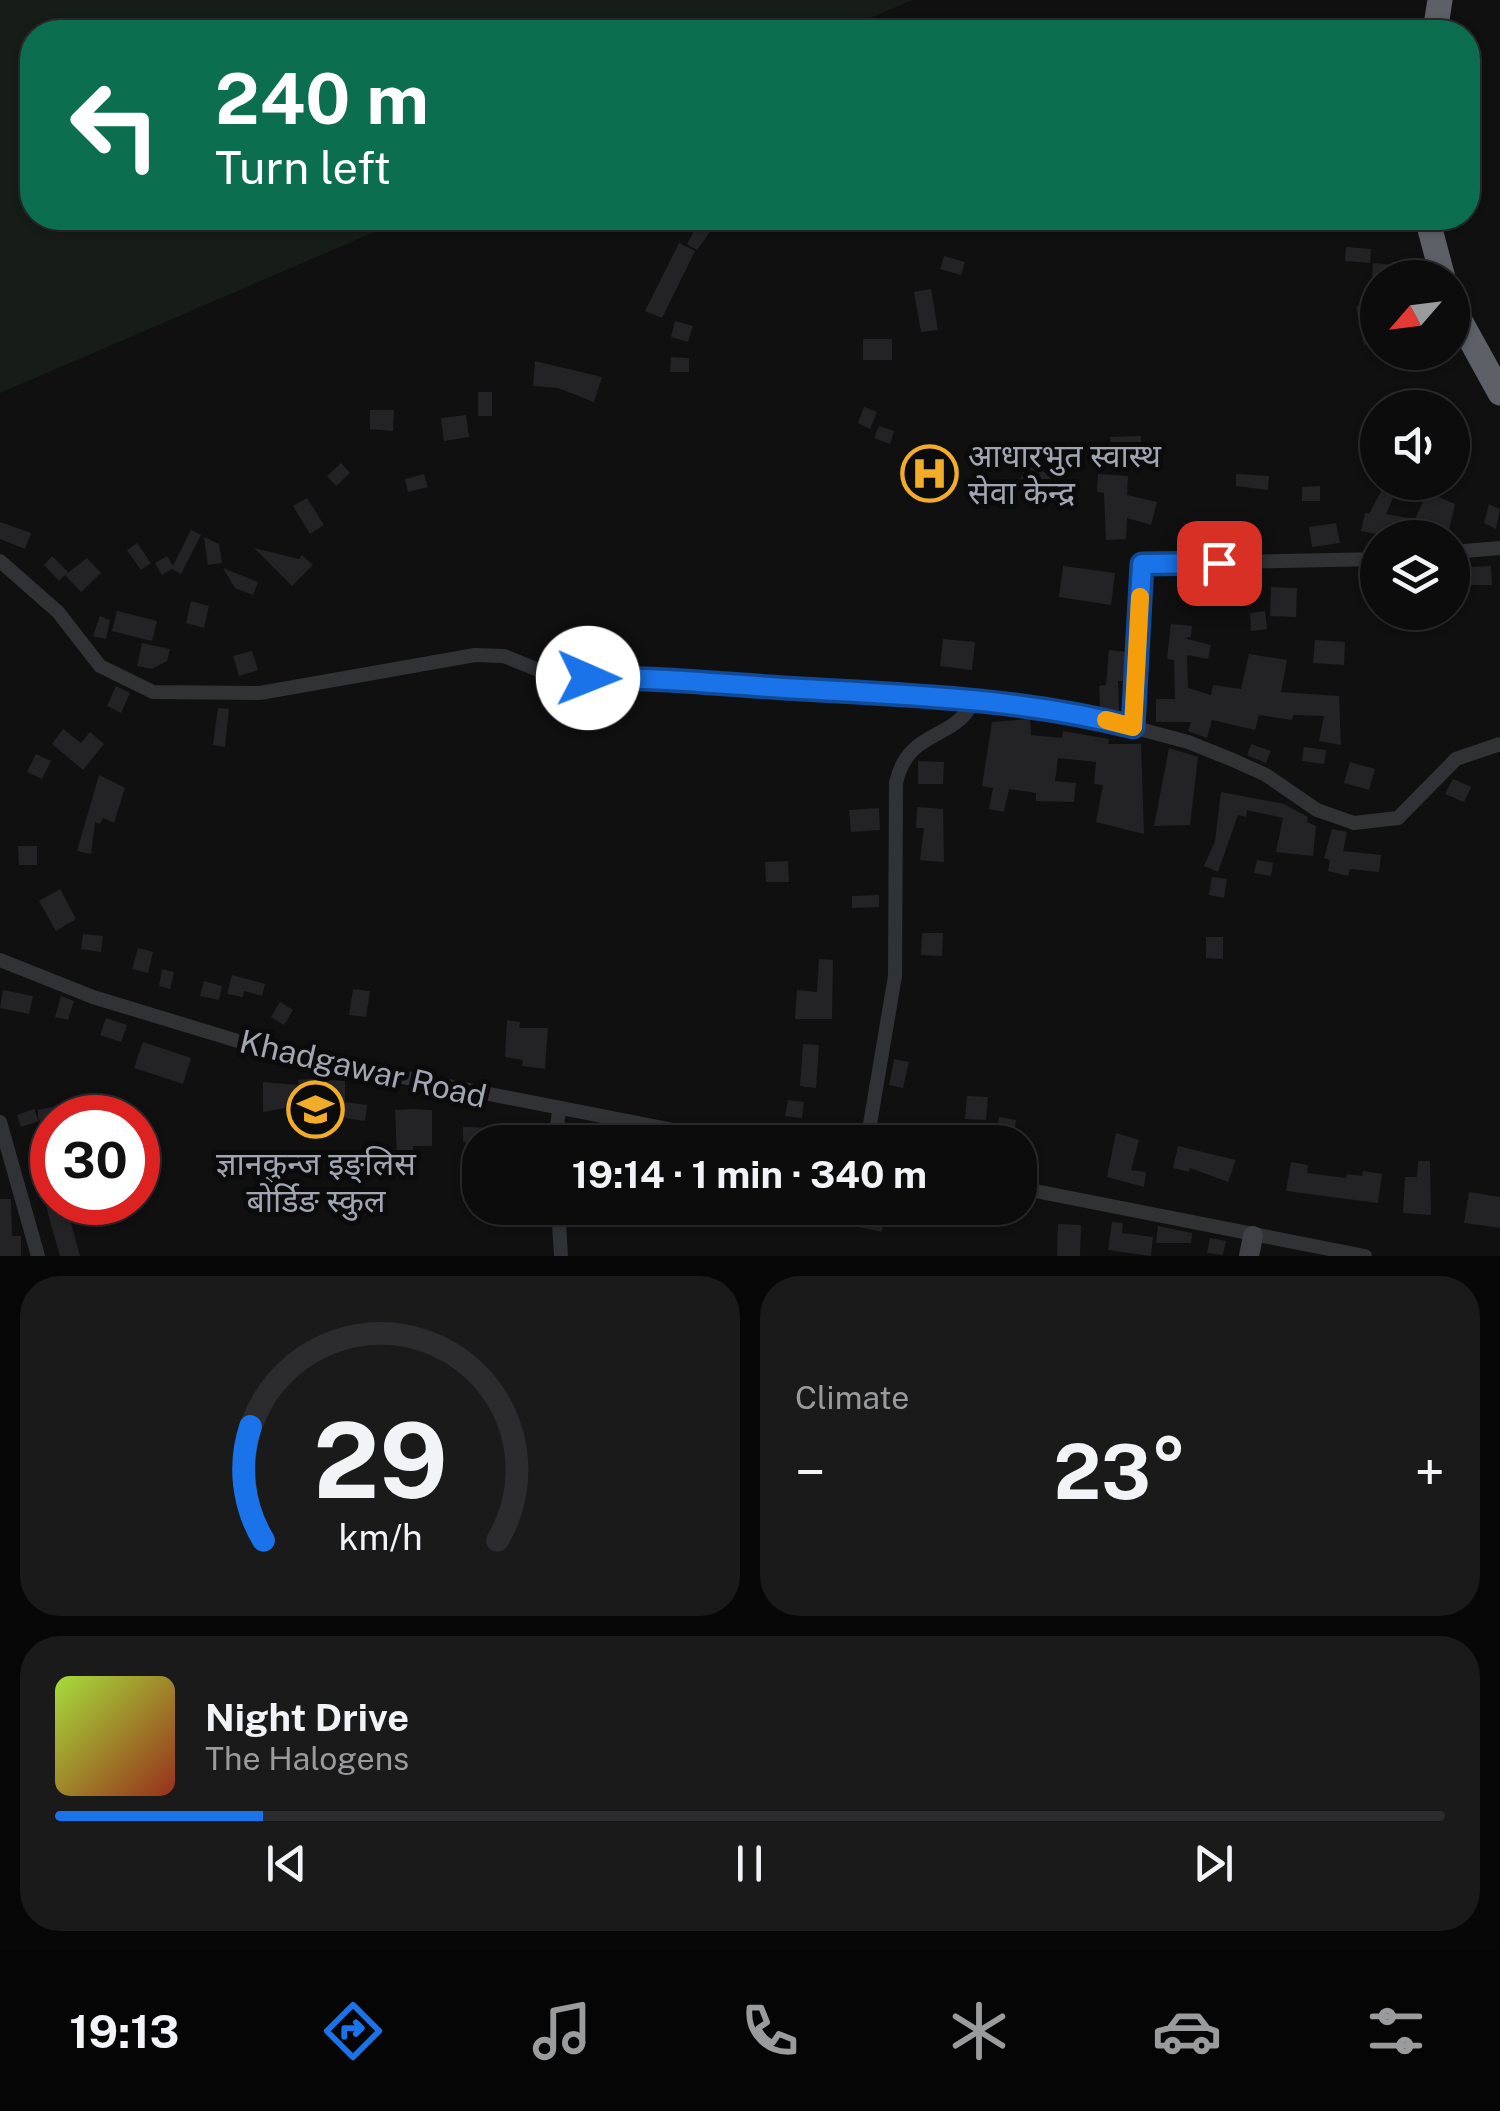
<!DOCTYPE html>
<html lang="en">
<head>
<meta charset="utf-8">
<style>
  :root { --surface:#0c0c0d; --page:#1a1a1b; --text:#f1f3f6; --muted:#9a9b9d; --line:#2c2c2e; --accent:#1a73e8 }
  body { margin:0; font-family:"Public Sans","Noto Sans Devanagari",sans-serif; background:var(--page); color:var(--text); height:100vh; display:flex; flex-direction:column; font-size:38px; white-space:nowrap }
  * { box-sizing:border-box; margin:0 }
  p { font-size:32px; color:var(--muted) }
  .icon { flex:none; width:55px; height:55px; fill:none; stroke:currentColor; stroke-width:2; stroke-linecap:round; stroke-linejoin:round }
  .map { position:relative; height:1256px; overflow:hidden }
  .side { display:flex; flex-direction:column; gap:20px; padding:20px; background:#070707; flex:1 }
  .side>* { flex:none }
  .hud { position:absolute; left:20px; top:20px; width:1460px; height:210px; border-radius:40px; box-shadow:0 2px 8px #0004,0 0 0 2px var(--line); background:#0b6e4f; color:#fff; overflow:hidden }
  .needle { width:65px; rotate:242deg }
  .tools { position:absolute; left:1360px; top:260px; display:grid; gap:20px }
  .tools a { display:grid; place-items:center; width:110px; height:110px; border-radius:50%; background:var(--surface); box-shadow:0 2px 8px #0004,0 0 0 2px var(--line); font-size:50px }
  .speed { position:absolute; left:30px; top:1095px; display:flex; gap:20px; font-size:50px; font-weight:700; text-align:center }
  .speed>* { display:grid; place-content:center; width:130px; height:130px; border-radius:50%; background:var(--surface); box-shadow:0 2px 8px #0004,0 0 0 2px var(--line); line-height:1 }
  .speed .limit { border:15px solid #d22; background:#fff; color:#111 }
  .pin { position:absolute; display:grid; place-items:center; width:85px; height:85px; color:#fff; margin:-42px; border-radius:20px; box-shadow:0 5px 15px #0006 }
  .me { position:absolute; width:110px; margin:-55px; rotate:91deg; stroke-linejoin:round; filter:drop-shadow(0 0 8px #0008) }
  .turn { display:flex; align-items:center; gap:35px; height:210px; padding:0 30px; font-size:45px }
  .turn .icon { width:130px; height:130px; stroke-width:2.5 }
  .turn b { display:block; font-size:70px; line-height:85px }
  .big { font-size:75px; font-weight:700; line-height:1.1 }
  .side .tile { flex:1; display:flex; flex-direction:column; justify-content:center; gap:15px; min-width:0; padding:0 35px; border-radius:40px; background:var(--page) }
  .side .dial { align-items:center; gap:0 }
  .dial svg { height:260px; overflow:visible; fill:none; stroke:var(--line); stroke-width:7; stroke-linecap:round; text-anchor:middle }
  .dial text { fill:var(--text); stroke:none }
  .song { display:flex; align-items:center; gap:30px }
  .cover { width:120px; height:120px; border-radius:15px; background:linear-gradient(135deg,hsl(80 70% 55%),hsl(10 70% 35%)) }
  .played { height:10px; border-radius:5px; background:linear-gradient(90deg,var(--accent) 15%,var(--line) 15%) }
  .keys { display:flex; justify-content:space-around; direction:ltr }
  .heat { display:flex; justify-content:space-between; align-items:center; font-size:55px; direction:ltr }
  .side .tiles { flex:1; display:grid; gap:20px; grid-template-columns:1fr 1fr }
  .tile:last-child { grid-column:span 2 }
  .trip { position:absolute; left:462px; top:1125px; width:575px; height:100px; border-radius:40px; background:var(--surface); box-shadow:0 2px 8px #0004,0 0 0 2px var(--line); font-weight:700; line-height:100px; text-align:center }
  .tabs { display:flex; height:160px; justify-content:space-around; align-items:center; background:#050505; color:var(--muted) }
  .tabs .icon { width:70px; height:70px }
  .tabs .active { color:var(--accent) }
  .tabs b { font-size:45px; color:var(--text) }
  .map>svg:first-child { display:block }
  .green { fill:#161c17 }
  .building { fill:#232325 }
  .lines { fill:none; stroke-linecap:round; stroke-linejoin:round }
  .street { stroke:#313236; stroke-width:14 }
  .secondary { stroke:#3f4146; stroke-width:20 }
  .highway { stroke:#5d6067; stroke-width:25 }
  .route-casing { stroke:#114b97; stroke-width:25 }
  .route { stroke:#1a73e8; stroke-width:18 }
  .slow { stroke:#f59e0b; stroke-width:18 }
  .labels { text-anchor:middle; stroke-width:10; stroke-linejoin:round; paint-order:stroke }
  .poi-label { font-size:32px; fill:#a1a6b2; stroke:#0b0b0c; text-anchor:start }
  .street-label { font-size:32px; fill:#a1a6b2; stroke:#0b0b0c }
</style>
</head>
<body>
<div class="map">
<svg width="1500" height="1256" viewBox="0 0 1500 1256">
  <rect width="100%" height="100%" fill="#101011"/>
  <path class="green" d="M0 0H913L837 32H32V218H407L0 393Z"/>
  <g class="building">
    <path d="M701 218H720L697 250 687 244Z"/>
    <path d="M679 243 695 251 662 318 645 311Z"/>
    <path d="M1346 247 1371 249 1370 263 1345 261Z"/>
    <path d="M944 256 965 262 961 275 940 269Z"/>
    <path d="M1373 263 1394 265 1393 278H1372Z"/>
    <path d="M931 289 938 330 921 332 914 292Z"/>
    <path d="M1378 304V341L1364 345 1356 306Z"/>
    <path d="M675 321 693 326 688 342 671 337Z"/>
    <rect x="863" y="339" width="29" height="21"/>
    <path d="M671 357 689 358V372H670Z"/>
    <path d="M535 361 602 377 594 402 558 388 533 386Z"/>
    <rect x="478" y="392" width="14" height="24"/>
    <path d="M864 407 877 412 870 429 858 423Z"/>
    <path d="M370 410H394L393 431 370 429Z"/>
    <path d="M466 415 469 437 444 441 441 418Z"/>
    <path d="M879 426 894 431 890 444 874 438Z"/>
    <path d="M1141 436V452L1111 453 1110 437Z"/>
    <path d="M341 463 350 473 336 486 327 476Z"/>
    <path d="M1026 465 1052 475 1046 493 1019 484Z"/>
    <path d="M424 474 428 487 408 492 405 479Z"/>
    <path d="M1098 474 1128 476 1127 495 1157 502 1151 525 1127 518 1126 539 1106 540 1104 493 1097 492Z"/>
    <path d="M1236 474 1269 476 1268 490 1236 486Z"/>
    <path d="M1386 482H1400L1386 514 1415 519 1427 493 1405 482H1441L1436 496 1455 504 1447 538 1411 531 1410 538H1396L1361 531 1365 513 1369 514Z"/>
    <path d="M1320 486V501H1302V487Z"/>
    <path d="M307 498 324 525 310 534 293 506Z"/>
    <path d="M1489 504 1500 509 1496 529 1484 523Z"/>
    <path d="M0 522 31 533 25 549 0 539Z"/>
    <path d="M1336 523 1340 543 1312 547 1309 527Z"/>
    <path d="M191 530 201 535 181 574 172 569 162 575 155 563 167 556 173 566Z"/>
    <path d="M204 537 219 544 222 563 208 565Z"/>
    <path d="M137 543 151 563 141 570 127 550Z"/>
    <path d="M254 548 299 559 302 555 313 565 292 586Z"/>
    <path d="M52 556 68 572 59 581 44 565Z"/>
    <path d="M87 558 101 573 81 592 65 575Z"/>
    <path d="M1063 566 1115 573 1111 605 1059 597Z"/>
    <path d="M1491 566 1492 585H1470L1469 567Z"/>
    <path d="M223 568 258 582 253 595 235 588Z"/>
    <path d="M1188 587H1213V604L1188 603Z"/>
    <path d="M1271 587 1297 588 1296 617 1270 616Z"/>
    <path d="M191 601 209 606 204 628 186 623Z"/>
    <path d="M117 611 157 621 152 641 112 631Z"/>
    <path d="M1265 611 1267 629 1251 631 1250 613Z"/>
    <path d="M100 616 110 620 106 639 93 636Z"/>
    <path d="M1171 624 1192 626 1191 637 1184 638 1211 645 1208 659 1187 655 1188 688 1211 695 1213 685 1241 689 1249 654 1287 660 1281 692 1339 696 1341 745 1319 741 1324 716 1293 715 1292 720 1259 715 1255 730 1212 720 1207 738 1188 731 1191 722H1156V699H1175L1174 660 1167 659Z"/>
    <path d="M943 639 975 642 972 670 940 666Z"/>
    <path d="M1315 640 1345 642 1344 665 1313 663Z"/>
    <path d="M142 643 170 649 167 661 152 669 137 666Z"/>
    <path d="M1109 650 1127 652 1125 681H1118L1119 711 1100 707 1099 686 1106 685Z"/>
    <path d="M252 651 258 670 239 676 233 656Z"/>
    <path d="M116 686 130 693 121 713 107 706Z"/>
    <path d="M218 708 229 709 225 747 213 745Z"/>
    <path d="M1030 719 1031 735 1062 738 1063 731 1109 739 1108 744H1141L1144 834 1096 822 1103 785 1094 784 1096 762 1058 758 1055 781 1076 783 1074 802 1036 801V793L1009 789 1004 812 989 809 993 788 982 786 992 722Z"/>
    <path d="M63 729 81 743 90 732 104 744 83 770 52 744Z"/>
    <path d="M1251 744 1271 751 1266 763 1247 755Z"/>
    <path d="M1304 747 1326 750 1324 764 1302 761Z"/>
    <path d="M1169 748 1198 757 1190 825 1154 826Z"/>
    <path d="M36 754 51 761 42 779 27 772Z"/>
    <path d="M918 761 944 762 943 784H918Z"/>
    <path d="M1350 762 1375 769 1369 790 1344 783Z"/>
    <path d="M99 775 125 788 114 823 103 818 100 824 95 822 91 854 77 851Z"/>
    <path d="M1453 779 1471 787 1464 802 1445 794Z"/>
    <path d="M1221 792 1284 804 1308 817 1307 822 1316 826 1313 856 1276 852 1283 818 1247 810 1246 817 1238 815 1218 872 1204 866 1215 841Z"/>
    <path d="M917 807 943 809 944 862 920 860 924 828H916Z"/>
    <path d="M879 808 880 830 851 832 849 810Z"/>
    <path d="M1332 829 1347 832 1343 851 1381 855 1379 872 1350 869 1348 876 1328 871 1330 860 1324 858Z"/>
    <path d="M18 846H37V865H19Z"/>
    <path d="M1257 860 1273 863 1271 876 1254 873Z"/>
    <path d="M788 861 789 882H766L765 862Z"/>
    <path d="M1212 877 1227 879 1224 898 1209 895Z"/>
    <path d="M60 889 76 919 56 931 39 901Z"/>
    <path d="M879 895V907L852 908V896Z"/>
    <path d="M922 933H943L942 956 921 955Z"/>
    <path d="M83 934 103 936 101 952 81 949Z"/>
    <path d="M1206 937H1223V959L1206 958Z"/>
    <path d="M138 948 153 952 148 973 132 969Z"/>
    <path d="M819 959 833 960 832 1019H795L797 990 817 992Z"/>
    <path d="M162 969 174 972 170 989 159 986Z"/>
    <path d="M232 975 265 984 262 996 244 991 243 997 227 994Z"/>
    <path d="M204 981 222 986 219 1000 200 996Z"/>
    <path d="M353 989 370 991 366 1017 349 1015Z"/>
    <path d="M3 990 33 996 29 1014 0 1008Z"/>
    <path d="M61 996 74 1001 68 1020 55 1017Z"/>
    <path d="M280 1002 293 1010 284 1025 271 1017Z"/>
    <path d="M106 1018 127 1025 121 1042 100 1035Z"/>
    <path d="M507 1020 520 1022 519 1028H548L545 1069 522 1066 523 1060 505 1057Z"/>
    <path d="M143 1042 191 1058 183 1084 134 1068Z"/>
    <path d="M803 1044 819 1045 816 1088 800 1086Z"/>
    <path d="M894 1059 909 1062 903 1088 889 1085Z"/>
    <path d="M310 1079 345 1081V1102L367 1105 365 1121 332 1116V1132H316V1098L286 1102 285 1108 263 1112V1082L299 1085 298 1080Z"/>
    <path d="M967 1096 988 1097 986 1120 965 1119Z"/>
    <path d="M788 1100 804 1102 802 1118 785 1116Z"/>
    <path d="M76 1102 81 1118H52L43 1125 38 1118V1110Z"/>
    <path d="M34 1109 39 1121 21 1127 17 1115Z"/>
    <path d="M411 1109 432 1110V1146H413V1159H397L395 1110Z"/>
    <path d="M999 1117 1016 1120 1013 1140 996 1137Z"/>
    <path d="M463 1127 501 1128 502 1142H463Z"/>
    <path d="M1116 1133 1139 1140 1131 1170 1146 1172 1144 1187 1107 1177Z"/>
    <path d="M1178 1146 1236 1160 1228 1182 1190 1168 1189 1172 1173 1168Z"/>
    <path d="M52 1152V1202H65L80 1256H60L50 1221 34 1155Z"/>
    <path d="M1418 1161H1430L1431 1215 1403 1213 1405 1177H1417Z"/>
    <path d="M1291 1162 1308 1165 1307 1173 1346 1178 1347 1174 1362 1176 1363 1171 1382 1174 1378 1203 1286 1191Z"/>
    <path d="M1469 1192 1500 1197V1228L1464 1223Z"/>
    <path d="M376 1197 378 1213 365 1215 362 1199Z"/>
    <path d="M0 1199H11L12 1236H21V1256H0Z"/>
    <path d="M847 1208H885L882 1232 854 1226 855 1220 845 1219Z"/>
    <path d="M1112 1222 1123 1223 1122 1233 1153 1237 1151 1256 1108 1250Z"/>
    <path d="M1058 1224 1081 1225 1080 1256H1057Z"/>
    <path d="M1158 1226 1192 1233 1191 1243H1156Z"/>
    <path d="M1210 1238 1226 1241 1223 1255 1207 1253Z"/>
  </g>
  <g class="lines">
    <g class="street">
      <path d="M1452 552 1500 548"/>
      <path d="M0 561 58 612 100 666 153 692 260 693 475 655 504 656 558 678 881 690 972 704H1019L1095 717 1188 742 1233 760 1266 775 1317 810 1354 823 1398 818 1456 759 1500 744"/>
      <path d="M1133 727 1142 564 1378 559"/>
      <path d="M0 960 93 997 274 1052 735 1142"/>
      <path d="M0 1122 38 1256"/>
      <path d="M555 1142 559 1111"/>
      <path d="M867 1142 895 976 896 783C908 729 951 742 972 704"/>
      <path d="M1020 1188 1365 1256"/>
      <path d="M558 1208 561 1256"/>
    </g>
    <path class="secondary" d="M1249 1256 1253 1236"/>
    <g class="highway">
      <path d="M1435 32 1440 0"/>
      <path d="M1427 218 1443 278"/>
      <path d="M1452 306 1500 393"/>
    </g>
  </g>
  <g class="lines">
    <defs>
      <path id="route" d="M588 678C659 677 730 685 801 689 912 695 1025 699 1133 727L1142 564 1219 563"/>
    </defs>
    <use href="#route" class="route-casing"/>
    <use href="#route" class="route"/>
    <path class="slow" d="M1106 720 1133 727 1140 597"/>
  </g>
  <defs>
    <symbol id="hospital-ring" viewBox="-11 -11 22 22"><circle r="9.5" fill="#0b0b0c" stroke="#f1ad29" stroke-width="1.5"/><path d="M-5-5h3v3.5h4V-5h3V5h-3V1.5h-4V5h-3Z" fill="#f1ad29"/></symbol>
    <symbol id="school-ring" viewBox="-11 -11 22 22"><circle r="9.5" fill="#0b0b0c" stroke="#f1ad29" stroke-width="1.5"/><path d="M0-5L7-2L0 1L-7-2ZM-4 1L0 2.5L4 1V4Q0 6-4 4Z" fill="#f1ad29"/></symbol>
  </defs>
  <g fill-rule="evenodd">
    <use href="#hospital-ring" x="898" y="442" width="63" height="63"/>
    <use href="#school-ring" x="284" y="1078" width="63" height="63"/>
  </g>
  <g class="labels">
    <g class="poi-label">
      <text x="968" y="467">आधारभुत स्वास्थ<tspan x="968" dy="37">सेवा केन्द्र</tspan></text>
      <text x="316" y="1175" text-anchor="middle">ज्ञानकुन्ज इङ्लिस<tspan x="316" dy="37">बोर्डिङ स्कुल</tspan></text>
    </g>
    <g class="street-label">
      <text transform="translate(363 1069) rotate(13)" y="11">Khadgawar Road</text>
    </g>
  </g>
</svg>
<div class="tools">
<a><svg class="needle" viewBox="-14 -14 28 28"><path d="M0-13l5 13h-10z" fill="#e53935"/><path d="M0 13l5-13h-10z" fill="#9a9b9d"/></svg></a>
<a><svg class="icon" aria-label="sound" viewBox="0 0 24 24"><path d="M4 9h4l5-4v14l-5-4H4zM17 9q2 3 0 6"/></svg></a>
<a><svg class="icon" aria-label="layers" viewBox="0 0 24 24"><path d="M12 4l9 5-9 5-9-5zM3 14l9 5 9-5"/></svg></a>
</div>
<div class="speed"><div class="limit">30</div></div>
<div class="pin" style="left:1219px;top:563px;background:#d93025"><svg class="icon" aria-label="arrive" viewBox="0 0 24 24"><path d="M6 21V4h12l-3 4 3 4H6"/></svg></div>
<svg class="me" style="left:588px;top:678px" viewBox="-20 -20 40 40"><circle r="19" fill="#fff"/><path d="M0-13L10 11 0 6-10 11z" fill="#1a73e8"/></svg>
<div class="trip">19:14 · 1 min · 340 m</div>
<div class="hud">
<div class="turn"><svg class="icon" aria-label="left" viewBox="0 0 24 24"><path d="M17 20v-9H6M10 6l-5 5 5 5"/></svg><div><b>240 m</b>Turn left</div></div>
</div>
</div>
<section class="side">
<div class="tiles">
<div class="tile dial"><svg viewBox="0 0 100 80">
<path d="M14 69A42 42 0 1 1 86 69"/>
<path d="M14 69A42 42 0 0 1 10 34" stroke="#1a73e8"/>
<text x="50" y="56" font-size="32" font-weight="700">29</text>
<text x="50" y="72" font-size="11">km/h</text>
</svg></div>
<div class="tile"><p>Climate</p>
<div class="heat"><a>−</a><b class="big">23°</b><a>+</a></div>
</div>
<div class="tile">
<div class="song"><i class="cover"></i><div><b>Night Drive</b><p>The Halogens</p></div></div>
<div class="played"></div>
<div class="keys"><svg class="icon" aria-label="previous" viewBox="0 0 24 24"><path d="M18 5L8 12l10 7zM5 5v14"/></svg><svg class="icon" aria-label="pause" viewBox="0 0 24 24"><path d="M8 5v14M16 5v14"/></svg><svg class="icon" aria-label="next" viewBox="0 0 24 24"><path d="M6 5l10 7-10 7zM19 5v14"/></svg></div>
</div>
</div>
</section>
<nav class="tabs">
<b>19:13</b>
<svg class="icon active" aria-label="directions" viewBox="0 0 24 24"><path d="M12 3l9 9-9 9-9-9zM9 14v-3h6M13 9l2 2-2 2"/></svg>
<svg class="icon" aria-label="music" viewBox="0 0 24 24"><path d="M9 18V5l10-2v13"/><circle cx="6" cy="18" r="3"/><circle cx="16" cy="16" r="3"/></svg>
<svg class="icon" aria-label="phone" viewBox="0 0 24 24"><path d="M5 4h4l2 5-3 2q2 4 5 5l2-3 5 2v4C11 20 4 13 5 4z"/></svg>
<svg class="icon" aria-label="climate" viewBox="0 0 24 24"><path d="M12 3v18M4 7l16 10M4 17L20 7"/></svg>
<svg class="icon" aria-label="car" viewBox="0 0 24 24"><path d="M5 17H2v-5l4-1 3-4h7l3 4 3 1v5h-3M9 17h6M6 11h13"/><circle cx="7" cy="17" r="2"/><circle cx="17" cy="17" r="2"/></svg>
<svg class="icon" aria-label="filters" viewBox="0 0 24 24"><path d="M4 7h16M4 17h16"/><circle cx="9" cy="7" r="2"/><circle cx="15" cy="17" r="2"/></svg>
</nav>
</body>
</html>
